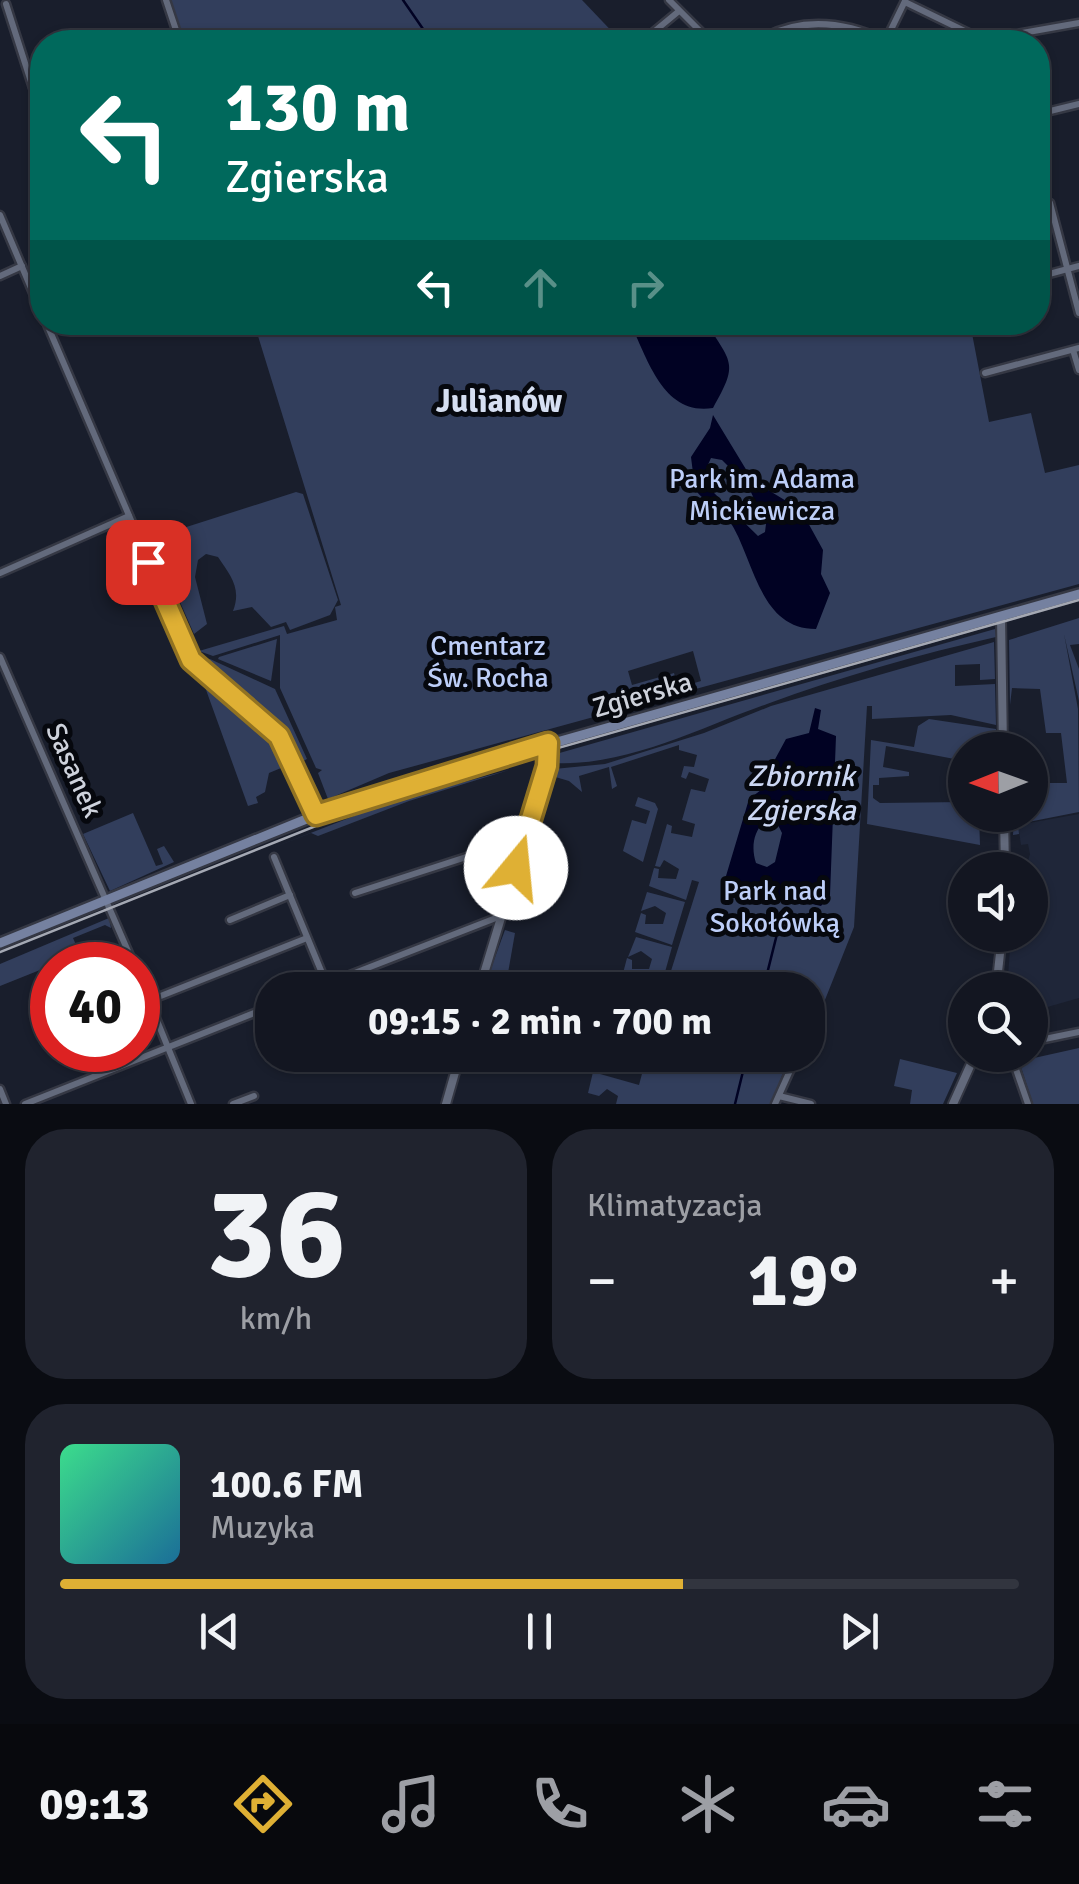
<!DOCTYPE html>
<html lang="pl">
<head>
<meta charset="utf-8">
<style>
  :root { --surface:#131621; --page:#20232e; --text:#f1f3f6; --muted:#9d9fa5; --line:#32353f; --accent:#dfb034 }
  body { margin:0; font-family:Signika,sans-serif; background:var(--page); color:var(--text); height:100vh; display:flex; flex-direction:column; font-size:38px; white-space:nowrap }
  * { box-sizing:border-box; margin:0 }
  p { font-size:32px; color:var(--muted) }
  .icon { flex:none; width:55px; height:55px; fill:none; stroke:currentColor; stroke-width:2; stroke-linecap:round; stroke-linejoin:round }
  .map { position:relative; height:1104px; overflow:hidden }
  .sheet { display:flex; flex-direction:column; gap:25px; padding:25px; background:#0a0c12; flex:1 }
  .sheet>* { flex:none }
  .guide { position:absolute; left:30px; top:30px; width:1020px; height:305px; border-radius:40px; box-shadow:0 2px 8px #0004,0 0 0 2px var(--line); background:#00695c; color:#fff; overflow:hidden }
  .needle { width:65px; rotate:269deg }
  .buttons { position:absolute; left:948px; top:732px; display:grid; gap:20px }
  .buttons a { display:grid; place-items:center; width:100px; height:100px; border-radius:50%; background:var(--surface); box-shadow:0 2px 8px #0004,0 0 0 2px var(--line); font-size:50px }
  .speed { position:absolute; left:30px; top:942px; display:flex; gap:20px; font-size:50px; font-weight:700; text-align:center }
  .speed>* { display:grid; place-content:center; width:130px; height:130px; border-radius:50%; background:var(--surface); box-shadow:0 2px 8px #0004,0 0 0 2px var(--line); line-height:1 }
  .speed .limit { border:15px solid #d22; background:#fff; color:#111 }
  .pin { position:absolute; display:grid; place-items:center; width:85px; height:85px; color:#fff; margin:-42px; border-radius:20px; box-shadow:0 5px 15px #0006 }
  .me { position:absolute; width:110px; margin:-55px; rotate:17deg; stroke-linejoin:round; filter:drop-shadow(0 0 8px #0008) }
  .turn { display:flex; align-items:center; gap:35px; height:210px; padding:0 30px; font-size:45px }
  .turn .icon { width:130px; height:130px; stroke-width:2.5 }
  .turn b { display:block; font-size:70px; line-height:85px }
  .lanes { display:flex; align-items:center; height:95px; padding:0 30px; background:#0003; justify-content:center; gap:50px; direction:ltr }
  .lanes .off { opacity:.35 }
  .big { font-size:75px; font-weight:700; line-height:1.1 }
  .sheet .widget { flex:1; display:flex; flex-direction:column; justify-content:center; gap:15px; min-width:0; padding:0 35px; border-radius:40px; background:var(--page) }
  .sheet .dial { align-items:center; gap:0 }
  .dial b { font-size:130px; line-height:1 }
  .song { display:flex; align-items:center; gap:30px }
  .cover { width:120px; height:120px; border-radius:15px; background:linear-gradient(135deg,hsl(150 70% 55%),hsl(200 70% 35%)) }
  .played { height:10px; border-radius:5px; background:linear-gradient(90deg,var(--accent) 65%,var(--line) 65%) }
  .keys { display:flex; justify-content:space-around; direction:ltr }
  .heat { display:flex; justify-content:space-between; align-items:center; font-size:55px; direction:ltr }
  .sheet .tiles { flex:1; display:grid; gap:25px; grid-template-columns:1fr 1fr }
  .widget:last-child { grid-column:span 2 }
  .trip { position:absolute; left:255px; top:972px; width:570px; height:100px; border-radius:40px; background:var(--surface); box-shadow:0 2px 8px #0004,0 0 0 2px var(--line); font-weight:700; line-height:100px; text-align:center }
  .menu { display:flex; height:160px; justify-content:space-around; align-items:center; background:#08090d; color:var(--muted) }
  .menu .icon { width:70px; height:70px }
  .menu .active { color:var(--accent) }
  .menu b { font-size:45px; color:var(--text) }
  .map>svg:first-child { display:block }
  .built { fill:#1f2639 }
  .green { fill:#323e5c; fill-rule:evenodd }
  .water { fill:#010223; fill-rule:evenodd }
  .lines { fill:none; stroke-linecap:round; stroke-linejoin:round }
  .stream { stroke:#010223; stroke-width:2.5 }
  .minor-casing { stroke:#353844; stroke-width:11 }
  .tertiary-casing { stroke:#353844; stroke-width:12 }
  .secondary-casing { stroke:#353844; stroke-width:14 }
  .minor { stroke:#636a7c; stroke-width:6 }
  .tertiary { stroke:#636a7c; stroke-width:8 }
  .secondary { stroke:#7581a0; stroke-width:9 }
  .tram { stroke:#a4a8b3; stroke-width:2.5 }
  .route-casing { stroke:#917222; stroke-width:25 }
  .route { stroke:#dfb034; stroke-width:18 }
  .labels { text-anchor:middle; stroke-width:10; stroke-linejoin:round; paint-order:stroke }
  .park-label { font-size:28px; fill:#bdcef8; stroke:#06080e }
  .street-label { font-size:28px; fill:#ced2dc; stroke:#06080e }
  .water-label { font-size:30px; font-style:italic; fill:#cbd7f3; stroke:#06080e }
  .quarter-label { font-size:32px; font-weight:bold; fill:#d6dff2; stroke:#06080e }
</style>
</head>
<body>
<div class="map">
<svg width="1079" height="1104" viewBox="0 0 1079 1104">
  <rect width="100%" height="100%" fill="#191e2c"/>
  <path class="built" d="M1079 814V998L1030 1012V990H1007L1011 935H1030V870H1014V863L1028 861 1030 854 1028 844 1021 845 1018 825Z"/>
  <g class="green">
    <path d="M171 0H582L622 42H184Z"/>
    <path d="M254 323H970L989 422 1031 413 1045 473 1079 465V584L389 773 328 799 318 773 322 770 316 768 280 688V635L213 656 199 651 284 626 287 634 337 620 335 607 341 605ZM693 651 701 681 678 688 674 673 632 685 628 671Z"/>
    <path d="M296 492 303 494 338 600 330 615 290 630 286 622 271 627 252 607 233 611C242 588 230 575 218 557L206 554 198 560 195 577 207 624 194 634 152 538Z"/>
    <path d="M1079 618V644L1070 645 1079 669V701L1064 634 1078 709 1079 812 1018 824 1019 834 1013 835 1014 815H1030V783H1067L1061 733H1046L1040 689 1012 688 1010 705 1009 640Z"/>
    <path d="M995 629 996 637C920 654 840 677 767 704 699 728 626 767 553 763L556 754Z"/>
    <path d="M277 639 271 681 218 659 219 657Z"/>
    <path d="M994 642 995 679 980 680V664L955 665V686L995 684 996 725 951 715 872 719V706H867L854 927 813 1030 808 1028V990H665L699 882 692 880 686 900 649 886 654 868 659 869 658 878 676 879 679 869 664 860 660 867 655 866 667 824 672 826 671 833 692 837 695 824 682 820 691 789 705 792 709 779 689 772 686 779 681 777 684 766 694 767 697 755 679 750V745L611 767 617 786 612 789 609 767 579 776 582 792 569 781 552 776 554 769 605 764 704 733 771 706Z"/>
    <path d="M210 659 275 689 307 759 301 762 274 722 200 663Z"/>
    <path d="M205 687 264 732 280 756 277 758 281 768 269 773 265 792 256 797 258 803 248 806Z"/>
    <path d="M929 719 996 729V750H965V761L886 746 883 767 909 772V776L879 778V785H873V798L880 803 965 802V815H979L980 845 867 824 871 740 914 747 918 726Z"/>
    <path d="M509 770 409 801 318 836 311 833 267 850 390 802Z"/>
    <path d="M638 797 655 803 658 809 643 862 623 851 632 820 646 824 650 811 635 806Z"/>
    <path d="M133 813 156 866 163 864 157 849 164 846 174 862 110 891 83 834Z"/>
    <path d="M647 892 685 902 672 945 635 932 641 913 646 915 645 924H663L666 913 655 906 641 911Z"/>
    <path d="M109 918 111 928 105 925 73 938 80 954 0 986V964Z"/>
    <path d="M505 930 515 933 505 990H483Z"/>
    <path d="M636 937 672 947 660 990 622 977 627 958 632 960V969H649L652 959 641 951 628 957Z"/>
    <path d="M1079 1048V1104H1033L1017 1055 1025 1060Z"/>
    <path d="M647 1055H790L771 1104H616L618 1096 607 1089 599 1096 588 1093 593 1072 639 1085Z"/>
    <path d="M900 1059 957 1073 943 1104H910L912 1090 894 1086Z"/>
  </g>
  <g class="water">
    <path d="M630 323H706C733 364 738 364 713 408 663 416 648 359 630 323Z"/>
    <path d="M713 415 750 476 744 482 722 460 711 458 706 469 709 488 758 536 765 532 766 524 749 488 755 482 801 510 823 550 821 574 830 593 816 629C758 629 754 557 729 520 720 507 704 503 695 489L691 457 710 428Z"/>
    <path d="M815 708 821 710 818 729 836 736 830 895 821 906 733 886 726 876 749 799 769 784 777 766 773 763 786 739 809 733ZM766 820 776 821 782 833 775 862 767 867 756 863C751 848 753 831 766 820Z"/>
  </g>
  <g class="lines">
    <g class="stream">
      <path d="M403 0 432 42"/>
      <path d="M763 990 782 914"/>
      <path d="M735 1104 747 1055"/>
    </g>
    <defs>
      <g id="minor">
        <path d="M166 0 180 42"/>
        <path d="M669 0 711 42"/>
        <path d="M905 2 983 40 1079 23"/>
        <path d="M6 4 42 116"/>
        <path d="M628 42 650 35 679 11"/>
        <path d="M755 42C797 17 842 20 886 41"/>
        <path d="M885 42 905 1"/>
        <path d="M33 87 42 84"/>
        <path d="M1038 114 1079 104"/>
        <path d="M1038 197 1050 203 1079 313"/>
        <path d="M0 215 42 314"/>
        <path d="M0 276 22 266"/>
        <path d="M1038 277 1079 266"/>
        <path d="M46 322 191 660 279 736 316 815"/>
        <path d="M1073 350 1079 370"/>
        <path d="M985 373 1079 348"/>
        <path d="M0 573 129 516"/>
        <path d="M0 657 134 965"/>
        <path d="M274 857 329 990"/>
        <path d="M355 893 516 841 523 843"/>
        <path d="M230 920 290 895"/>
        <path d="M138 974 191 1104"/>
        <path d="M311 990 501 916"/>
        <path d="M148 1001 307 938"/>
        <path d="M38 1015 52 1010"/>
        <path d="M1030 1042 1079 1032"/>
        <path d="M427 1055 456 1066"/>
        <path d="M1011 1055 1028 1104"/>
        <path d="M0 1089 6 1104"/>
        <path d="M779 1096 811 1104"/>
        <path d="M25 1104 272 1006"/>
        <path d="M233 1104 254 1096"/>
        <path d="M775 1104 797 1055"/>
      </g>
      <g id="tertiary">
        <path d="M1001 616 1003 750"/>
        <path d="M1004 815 1005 870"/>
        <path d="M479 990 546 770 548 743"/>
        <path d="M996 990 1002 935"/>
        <path d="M446 1104 460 1055"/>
        <path d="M953 1104 975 1055"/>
      </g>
      <path id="secondary" d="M0 943 304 820 395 788 1079 594"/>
    </defs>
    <use href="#minor" class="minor-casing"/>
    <use href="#tertiary" class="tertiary-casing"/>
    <use href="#secondary" class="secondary-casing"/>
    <use href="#minor" class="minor"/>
    <use href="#tertiary" class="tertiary"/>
    <use href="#secondary" class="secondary"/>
    <path class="tram" d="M0 952 396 794 1079 600"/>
  </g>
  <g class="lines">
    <defs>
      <path id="route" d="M148 562 191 660 279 736 316 815 548 743 547 766 516 868"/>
    </defs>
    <use href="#route" class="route-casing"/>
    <use href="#route" class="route"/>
  </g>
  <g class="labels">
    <g class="park-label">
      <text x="762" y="488">Park im. Adama<tspan x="762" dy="32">Mickiewicza</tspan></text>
      <text x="488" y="655">Cmentarz<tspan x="488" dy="32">Św. Rocha</tspan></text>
      <text x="775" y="900">Park nad<tspan x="775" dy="32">Sokołówką</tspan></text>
    </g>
    <g class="street-label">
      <text transform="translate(642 694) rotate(-16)" y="10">Zgierska</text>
      <text transform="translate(75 770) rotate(66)" y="10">Sasanek</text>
    </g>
    <g class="water-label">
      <text x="801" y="786">Zbiornik<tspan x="801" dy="34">Zgierska</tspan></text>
    </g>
    <g class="quarter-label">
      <text x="499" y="412">Julianów</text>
    </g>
  </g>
</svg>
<div class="buttons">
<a><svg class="needle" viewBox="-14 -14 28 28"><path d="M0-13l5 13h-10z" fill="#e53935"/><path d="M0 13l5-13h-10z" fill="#9d9fa5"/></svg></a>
<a><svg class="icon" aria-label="sound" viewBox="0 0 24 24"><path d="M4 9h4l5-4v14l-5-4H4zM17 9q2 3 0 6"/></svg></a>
<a><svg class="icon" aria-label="search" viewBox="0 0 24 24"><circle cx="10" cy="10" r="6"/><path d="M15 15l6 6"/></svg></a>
</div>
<div class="speed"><div class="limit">40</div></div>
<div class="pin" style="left:148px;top:562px;background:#d93025"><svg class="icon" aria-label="arrive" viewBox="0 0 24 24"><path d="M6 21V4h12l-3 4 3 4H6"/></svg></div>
<svg class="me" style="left:516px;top:868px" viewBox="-20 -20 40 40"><circle r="19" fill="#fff"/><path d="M0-13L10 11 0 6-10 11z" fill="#dfb034"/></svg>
<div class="trip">09:15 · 2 min · 700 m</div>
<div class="guide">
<div class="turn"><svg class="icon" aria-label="left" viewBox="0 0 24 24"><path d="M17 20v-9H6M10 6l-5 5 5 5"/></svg><div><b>130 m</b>Zgierska</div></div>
<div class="lanes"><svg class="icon" aria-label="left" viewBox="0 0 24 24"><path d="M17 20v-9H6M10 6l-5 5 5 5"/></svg><svg class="icon off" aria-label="ahead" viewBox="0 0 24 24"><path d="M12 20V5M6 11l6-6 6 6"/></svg><svg class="icon off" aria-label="right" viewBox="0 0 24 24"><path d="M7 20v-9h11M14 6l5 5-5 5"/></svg></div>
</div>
</div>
<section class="sheet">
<div class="tiles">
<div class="widget dial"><b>36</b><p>km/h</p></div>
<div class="widget"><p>Klimatyzacja</p>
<div class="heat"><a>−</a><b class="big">19°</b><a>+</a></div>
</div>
<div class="widget">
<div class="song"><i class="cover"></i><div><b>100.6 FM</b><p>Muzyka</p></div></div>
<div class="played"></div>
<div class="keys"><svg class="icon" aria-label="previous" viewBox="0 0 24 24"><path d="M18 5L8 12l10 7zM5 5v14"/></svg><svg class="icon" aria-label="pause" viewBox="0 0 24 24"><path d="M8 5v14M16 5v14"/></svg><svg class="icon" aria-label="next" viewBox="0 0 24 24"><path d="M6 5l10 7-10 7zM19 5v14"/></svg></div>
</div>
</div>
</section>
<nav class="menu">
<b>09:13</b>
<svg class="icon active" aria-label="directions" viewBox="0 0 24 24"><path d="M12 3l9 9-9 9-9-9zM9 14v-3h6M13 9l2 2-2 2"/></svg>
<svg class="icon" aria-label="music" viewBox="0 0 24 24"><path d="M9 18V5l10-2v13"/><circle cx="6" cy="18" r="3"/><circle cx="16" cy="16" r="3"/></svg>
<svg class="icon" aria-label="phone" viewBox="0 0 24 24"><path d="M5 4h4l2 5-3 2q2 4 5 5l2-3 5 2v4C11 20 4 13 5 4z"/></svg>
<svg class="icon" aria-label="climate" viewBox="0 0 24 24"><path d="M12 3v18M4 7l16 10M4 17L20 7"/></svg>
<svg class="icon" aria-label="car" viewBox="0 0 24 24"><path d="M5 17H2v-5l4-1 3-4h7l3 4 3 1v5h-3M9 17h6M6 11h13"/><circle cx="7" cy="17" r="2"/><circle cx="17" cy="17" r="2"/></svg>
<svg class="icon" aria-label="filters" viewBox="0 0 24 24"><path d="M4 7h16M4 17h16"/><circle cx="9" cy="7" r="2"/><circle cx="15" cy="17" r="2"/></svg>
</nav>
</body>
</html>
